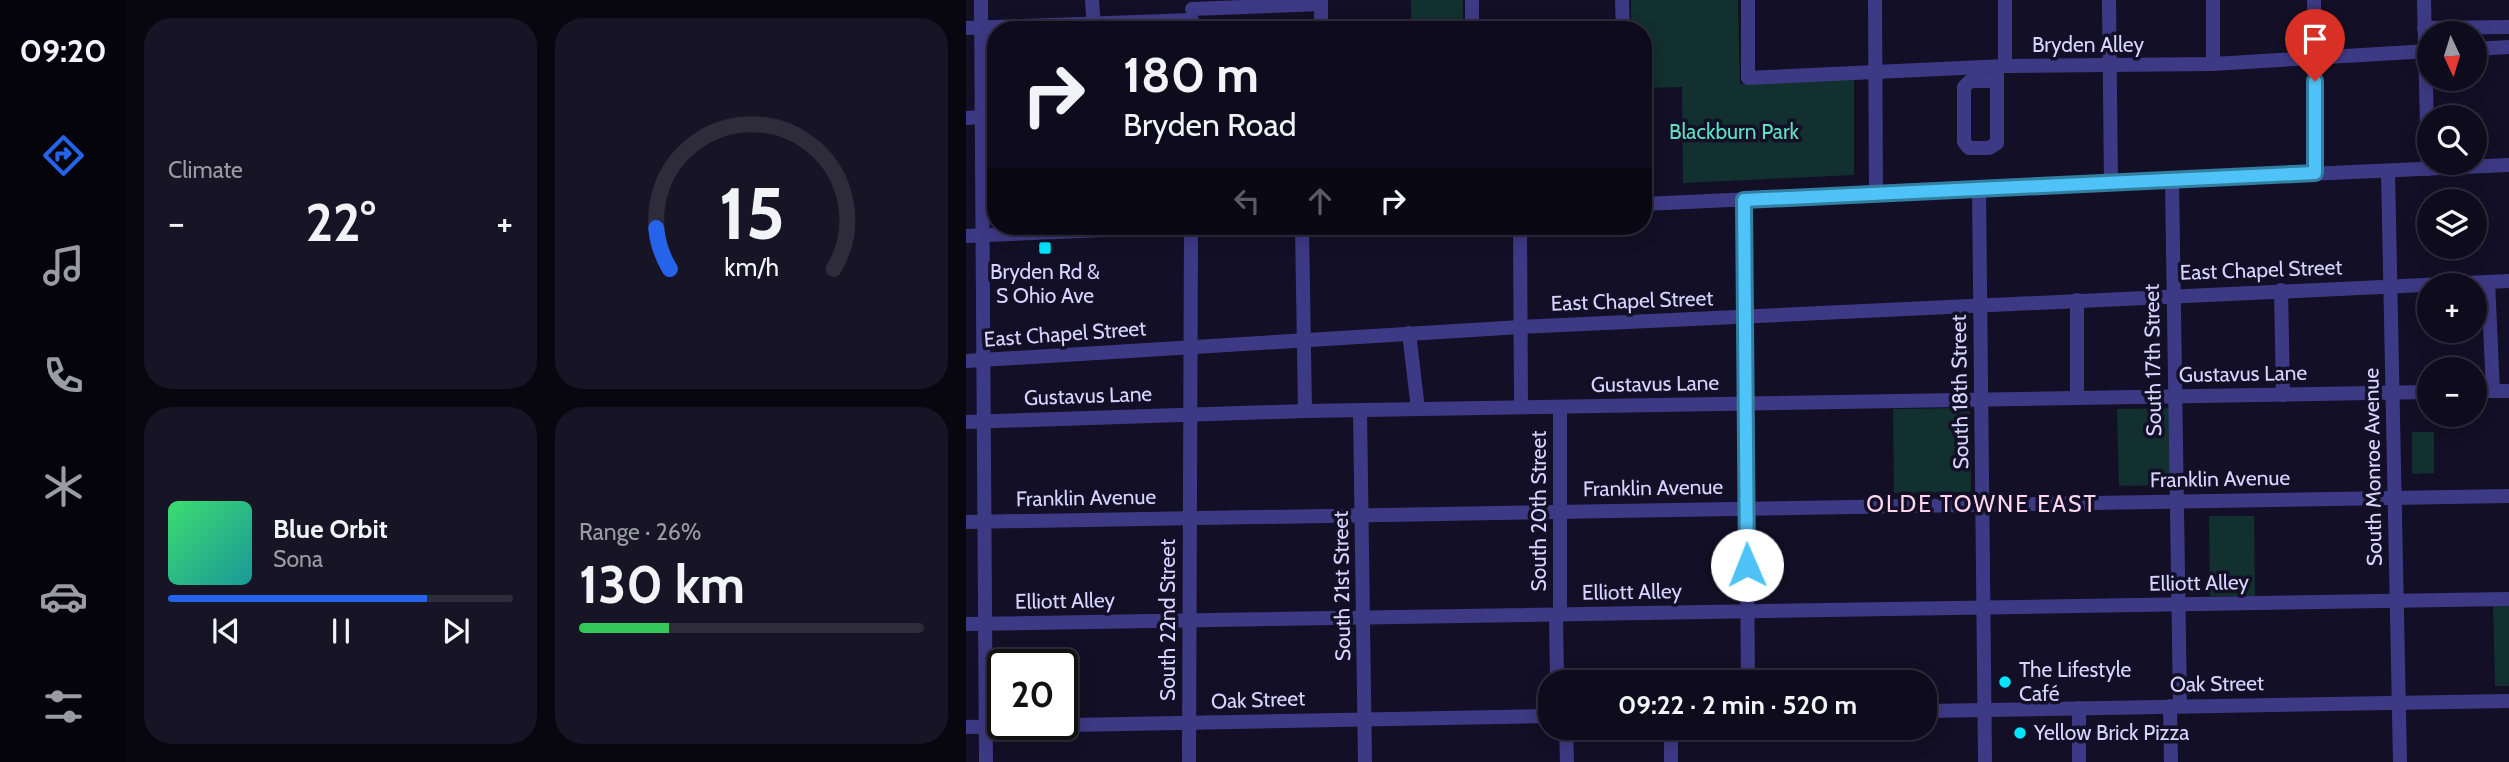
<!DOCTYPE html>
<html lang="en">
<head>
<meta charset="utf-8">
<style>
  :root { --surface:#0e0b1c; --page:#171425; --text:#f1f3f6; --muted:#9b9ba3; --line:#2e2b3b; --accent:#2563eb }
  body { margin:0; font-family:Cabin,sans-serif; background:var(--page); color:var(--text); height:100vh; display:flex; flex-direction:column; font-size:26px; white-space:nowrap }
  * { box-sizing:border-box; margin:0 }
  p { font-size:23px; color:var(--muted) }
  .icon { flex:none; width:38px; height:38px; fill:none; stroke:currentColor; stroke-width:2; stroke-linecap:round; stroke-linejoin:round }
  .map { position:relative; flex:1; overflow:hidden }
  .side { display:flex; flex-direction:column; gap:18px; padding:18px; background:#08060f; width:840px }
  .side>* { flex:none }
  .banner { position:absolute; left:21px; top:21px; width:665px; height:214px; border-radius:28px; box-shadow:0 4px 18px #0003,0 0 0 2px var(--line); background:#0e0b1c; color:var(--text); overflow:hidden }
  .needle { width:46px; rotate:176deg }
  .fabs { position:absolute; left:1451px; top:21px; display:grid; gap:14px }
  .fabs a { display:grid; place-items:center; width:70px; height:70px; border-radius:50%; background:var(--surface); box-shadow:0 4px 18px #0003,0 0 0 2px var(--line); font-size:35px }
  .speed { position:absolute; left:21px; top:649px; display:flex; gap:14px; font-size:35px; font-weight:700; text-align:center }
  .speed>* { display:grid; place-content:center; width:91px; height:91px; border-radius:50%; background:var(--surface); box-shadow:0 4px 18px #0003,0 0 0 2px var(--line); line-height:1 }
  .speed .limit { border:4px solid #111; border-radius:10px; background:#fff; color:#111 }
  .pin { position:absolute; display:grid; place-items:center; width:60px; height:60px; color:#fff; margin:-72px -30px; border-radius:50% 50% 50% 0; rotate:-45deg; box-shadow:0 0 7px #0007 }
  .pin .icon { rotate:45deg }
  .me { position:absolute; width:77px; margin:-38px; rotate:359deg; stroke-linejoin:round; filter:drop-shadow(0 0 5px #0008) }
  .turn { display:flex; align-items:center; gap:24px; height:147px; padding:0 21px; font-size:32px }
  .turn .icon { width:91px; height:91px; stroke-width:2.5 }
  .turn b { display:block; font-size:49px; line-height:60px }
  .lanes { display:flex; align-items:center; height:66px; padding:0 21px; background:#0003; justify-content:center; gap:35px; direction:ltr }
  .lanes .off { opacity:.35 }
  .big { font-size:52px; font-weight:700; line-height:1.1 }
  .side .card { flex:1; display:flex; flex-direction:column; justify-content:center; gap:10px; min-width:0; padding:0 24px; border-radius:28px; background:var(--page) }
  .side .dial { align-items:center; gap:0 }
  .dial svg { height:182px; overflow:visible; fill:none; stroke:var(--line); stroke-width:7; stroke-linecap:round; text-anchor:middle }
  .dial text { fill:var(--text); stroke:none }
  .song { display:flex; align-items:center; gap:21px }
  .cover { width:84px; height:84px; border-radius:10px; background:linear-gradient(135deg,hsl(140 70% 55%),hsl(180 70% 35%)) }
  .played { height:7px; border-radius:4px; background:linear-gradient(90deg,var(--accent) 75%,var(--line) 75%) }
  .keys { display:flex; justify-content:space-around; direction:ltr }
  .heat { display:flex; justify-content:space-between; align-items:center; font-size:38px; direction:ltr }
  .charge { height:10px; border-radius:5px; background:linear-gradient(90deg,#34c759 26%,var(--line) 0) }
  .side .tiles { flex:1; display:grid; gap:18px; grid-template-columns:repeat(2,1fr) }
  .trip { position:absolute; left:572px; top:670px; width:399px; height:70px; border-radius:28px; background:var(--surface); box-shadow:0 4px 18px #0003,0 0 0 2px var(--line); font-weight:700; line-height:70px; text-align:center }
  main { display:flex; flex:1; min-height:0 }
  .menu { display:flex; flex-direction:column; width:126px; justify-content:space-around; align-items:center; background:#06040b; color:var(--muted) }
  .menu .icon { width:49px; height:49px }
  .menu .selected { color:var(--accent) }
  .menu b { font-size:32px; color:var(--text) }
  .map>svg:first-child { display:block }
  .green { fill:#12302f }
  .lines { fill:none; stroke-linecap:round; stroke-linejoin:round }
  .minor { stroke:#3d3a85; stroke-width:14 }
  .route-casing { stroke:#337fa1; stroke-width:18 }
  .route { stroke:#4fc3f7; stroke-width:12 }
  .poi-dot { fill:#00e5ff; stroke:#130f26; stroke-width:2.5 }
  .labels { text-anchor:middle; stroke-width:7; stroke-linejoin:round; paint-order:stroke }
  .street-label { font-size:21px; fill:#d9d4ff; stroke:#130f26 }
  .park-label { font-size:21px; fill:#5fe0c0; stroke:#130f26 }
  .poi-label { font-size:21px; fill:#d9d4ff; stroke:#130f26; text-anchor:start }
  .neighbourhood-label { font-size:23px; letter-spacing:2px; fill:#ffd6f0; stroke:#130f26 }
</style>
</head>
<body>
<main>
<nav class="menu">
<b>09:20</b>
<svg class="icon selected" aria-label="directions" viewBox="0 0 24 24"><path d="M12 3l9 9-9 9-9-9zM9 14v-3h6M13 9l2 2-2 2"/></svg>
<svg class="icon" aria-label="music" viewBox="0 0 24 24"><path d="M9 18V5l10-2v13"/><circle cx="6" cy="18" r="3"/><circle cx="16" cy="16" r="3"/></svg>
<svg class="icon" aria-label="phone" viewBox="0 0 24 24"><path d="M5 4h4l2 5-3 2q2 4 5 5l2-3 5 2v4C11 20 4 13 5 4z"/></svg>
<svg class="icon" aria-label="climate" viewBox="0 0 24 24"><path d="M12 3v18M4 7l16 10M4 17L20 7"/></svg>
<svg class="icon" aria-label="car" viewBox="0 0 24 24"><path d="M5 17H2v-5l4-1 3-4h7l3 4 3 1v5h-3M9 17h6M6 11h13"/><circle cx="7" cy="17" r="2"/><circle cx="17" cy="17" r="2"/></svg>
<svg class="icon" aria-label="filters" viewBox="0 0 24 24"><path d="M4 7h16M4 17h16"/><circle cx="9" cy="7" r="2"/><circle cx="15" cy="17" r="2"/></svg>
</nav>
<section class="side">
<div class="tiles">
<div class="card"><p>Climate</p>
<div class="heat"><a>−</a><b class="big">22°</b><a>+</a></div>
</div>
<div class="card dial"><svg viewBox="0 0 100 80">
<path d="M14 69A42 42 0 1 1 86 69"/>
<path d="M14 69A42 42 0 0 1 8 51" stroke="#2563eb"/>
<text x="50" y="56" font-size="32" font-weight="700">15</text>
<text x="50" y="72" font-size="11">km/h</text>
</svg></div>
<div class="card">
<div class="song"><i class="cover"></i><div><b>Blue Orbit</b><p>Sona</p></div></div>
<div class="played"></div>
<div class="keys"><svg class="icon" aria-label="previous" viewBox="0 0 24 24"><path d="M18 5L8 12l10 7zM5 5v14"/></svg><svg class="icon" aria-label="pause" viewBox="0 0 24 24"><path d="M8 5v14M16 5v14"/></svg><svg class="icon" aria-label="next" viewBox="0 0 24 24"><path d="M6 5l10 7-10 7zM19 5v14"/></svg></div>
</div>
<div class="card"><p>Range · 26%</p><b class="big">130 km</b><div class="charge"></div></div>
</div>
</section>
<div class="map">
<svg width="1543" height="762" viewBox="0 0 1543 762">
  <rect width="100%" height="100%" fill="#130f26"/>
  <g class="green">
    <path d="M445 0H497V21L445 20Z"/>
    <path d="M665 0H772L774 84 888 78V175L717 183 716 87 677 88V30H665Z"/>
    <path d="M1004 408 1005 492 928 493 927 409Z"/>
    <path d="M1204 408 1205 485 1153 486 1151 409Z"/>
    <path d="M1446 432H1468V473L1446 474Z"/>
    <path d="M1243 516H1288L1289 596H1244Z"/>
    <path d="M1527 603H1543V686H1529Z"/>
  </g>
  <g class="lines">
    <g class="minor">
      <path d="M15 0 20 762"/>
      <path d="M126 0 128 30"/>
      <path d="M355 0V30"/>
      <path d="M506 0V30"/>
      <path d="M656 0 657 30"/>
      <path d="M782 0V78L1039 66 1247 64 1463 51"/>
      <path d="M909 0 910 194"/>
      <path d="M1039 0V66"/>
      <path d="M1143 0 1145 183"/>
      <path d="M1247 0V64"/>
      <path d="M1348 0 1349 173"/>
      <path d="M1458 0 1462 169"/>
      <path d="M226 9 355 4"/>
      <path d="M0 28 226 20"/>
      <path d="M1458 28 1543 27"/>
      <path d="M1508 49 1543 47"/>
      <path d="M1031 67V143L1023 148H1003L998 142V87L1004 81H1031"/>
      <path d="M0 118 30 116"/>
      <path d="M1422 171 1434 762"/>
      <path d="M1206 181 1214 706"/>
      <path d="M1013 189 1019 762"/>
      <path d="M778 200 782 682"/>
      <path d="M677 204 1543 165"/>
      <path d="M336 226 339 411"/>
      <path d="M554 226 555 407"/>
      <path d="M0 236 232 226"/>
      <path d="M1522 282 1527 391"/>
      <path d="M1315 290 1317 395"/>
      <path d="M443 333 452 409"/>
      <path d="M0 361 555 327 1543 281"/>
      <path d="M1508 391H1543"/>
      <path d="M1111 398V300"/>
      <path d="M394 410 399 762"/>
      <path d="M0 422 339 411 1463 392"/>
      <path d="M0 522 1543 496"/>
      <path d="M590 614 591 682"/>
      <path d="M594 614V407"/>
      <path d="M0 624 1543 599"/>
      <path d="M1204 706 1205 762"/>
      <path d="M959 711 1543 701"/>
      <path d="M0 727 584 716"/>
      <path d="M600 728 601 762"/>
      <path d="M705 728V762"/>
      <path d="M223 762 225 226"/>
      <path d="M1113 762V708"/>
    </g>
  </g>
  <g class="lines">
    <defs>
      <path id="route" d="M781 565 778 200 1349 173V81"/>
    </defs>
    <use href="#route" class="route-casing"/>
    <use href="#route" class="route"/>
  </g>
  <g class="poi-dot">
    <rect x="72" y="241" width="14" height="14" rx="3.5"/>
    <circle cx="1039" cy="682" r="7"/>
    <circle cx="1054" cy="733" r="7"/>
  </g>
  <g class="labels">
    <g class="street-label">
      <text x="1122" y="52">Bryden Alley</text>
      <text transform="translate(1295 270) rotate(-2)" y="7">East Chapel Street</text>
      <text transform="translate(666 301) rotate(-2)" y="7">East Chapel Street</text>
      <text transform="translate(99 334) rotate(-4)" y="7">East Chapel Street</text>
      <text transform="translate(1187 360) rotate(-91)" y="7">South 17th Street</text>
      <text transform="translate(1277 374) rotate(-1)" y="7">Gustavus Lane</text>
      <text transform="translate(689 384) rotate(-1)" y="7">Gustavus Lane</text>
      <text transform="translate(994 392) rotate(-91)" y="7">South 18th Street</text>
      <text transform="translate(122 396) rotate(-2)" y="7">Gustavus Lane</text>
      <text transform="translate(1407 467) rotate(-91)" y="7">South Monroe Avenue</text>
      <text transform="translate(1254 479) rotate(-1)" y="7">Franklin Avenue</text>
      <text transform="translate(687 488) rotate(-1)" y="7">Franklin Avenue</text>
      <text transform="translate(120 498) rotate(-1)" y="7">Franklin Avenue</text>
      <text transform="translate(573 511) rotate(-90)" y="7">South 20th Street</text>
      <text transform="translate(1233 583) rotate(-1)" y="7">Elliott Alley</text>
      <text transform="translate(376 586) rotate(-91)" y="7">South 21st Street</text>
      <text transform="translate(666 592) rotate(-1)" y="7">Elliott Alley</text>
      <text transform="translate(99 601) rotate(-1)" y="7">Elliott Alley</text>
      <text transform="translate(202 620) rotate(-90)" y="7">South 22nd Street</text>
      <text transform="translate(1251 684) rotate(-1)" y="7">Oak Street</text>
      <text transform="translate(292 700) rotate(-2)" y="7">Oak Street</text>
    </g>
    <g class="park-label">
      <text x="768" y="139">Blackburn Park</text>
    </g>
    <g class="poi-label">
      <text x="79" y="279" text-anchor="middle">Bryden Rd &amp;<tspan x="79" dy="24">S Ohio Ave</tspan></text>
      <text x="1053" y="677">The Lifestyle<tspan x="1053" dy="24">Café</tspan></text>
      <text x="1068" y="740">Yellow Brick Pizza</text>
    </g>
    <g class="neighbourhood-label">
      <text x="1016" y="512">OLDE TOWNE EAST</text>
    </g>
  </g>
</svg>
<div class="fabs">
<a><svg class="needle" viewBox="-14 -14 28 28"><path d="M0-13l5 13h-10z" fill="#e53935"/><path d="M0 13l5-13h-10z" fill="#9b9ba3"/></svg></a>
<a><svg class="icon" aria-label="search" viewBox="0 0 24 24"><circle cx="10" cy="10" r="6"/><path d="M15 15l6 6"/></svg></a>
<a><svg class="icon" aria-label="layers" viewBox="0 0 24 24"><path d="M12 4l9 5-9 5-9-5zM3 14l9 5 9-5"/></svg></a>
<a>+</a>
<a>−</a>
</div>
<div class="speed"><div class="limit">20</div></div>
<div class="pin" style="left:1349px;top:81px;background:#d93025"><svg class="icon" aria-label="arrive" viewBox="0 0 24 24"><path d="M6 21V4h12l-3 4 3 4H6"/></svg></div>
<svg class="me" style="left:781px;top:565px" viewBox="-20 -20 40 40"><circle r="19" fill="#fff"/><path d="M0-13L10 11 0 6-10 11z" fill="#4fc3f7"/></svg>
<div class="trip">09:22 · 2 min · 520 m</div>
<div class="banner">
<div class="turn"><svg class="icon" aria-label="right" viewBox="0 0 24 24"><path d="M7 20v-9h11M14 6l5 5-5 5"/></svg><div><b>180 m</b>Bryden Road</div></div>
<div class="lanes"><svg class="icon off" aria-label="left" viewBox="0 0 24 24"><path d="M17 20v-9H6M10 6l-5 5 5 5"/></svg><svg class="icon off" aria-label="ahead" viewBox="0 0 24 24"><path d="M12 20V5M6 11l6-6 6 6"/></svg><svg class="icon" aria-label="right" viewBox="0 0 24 24"><path d="M7 20v-9h11M14 6l5 5-5 5"/></svg></div>
</div>
</div>
</main>
</body>
</html>
